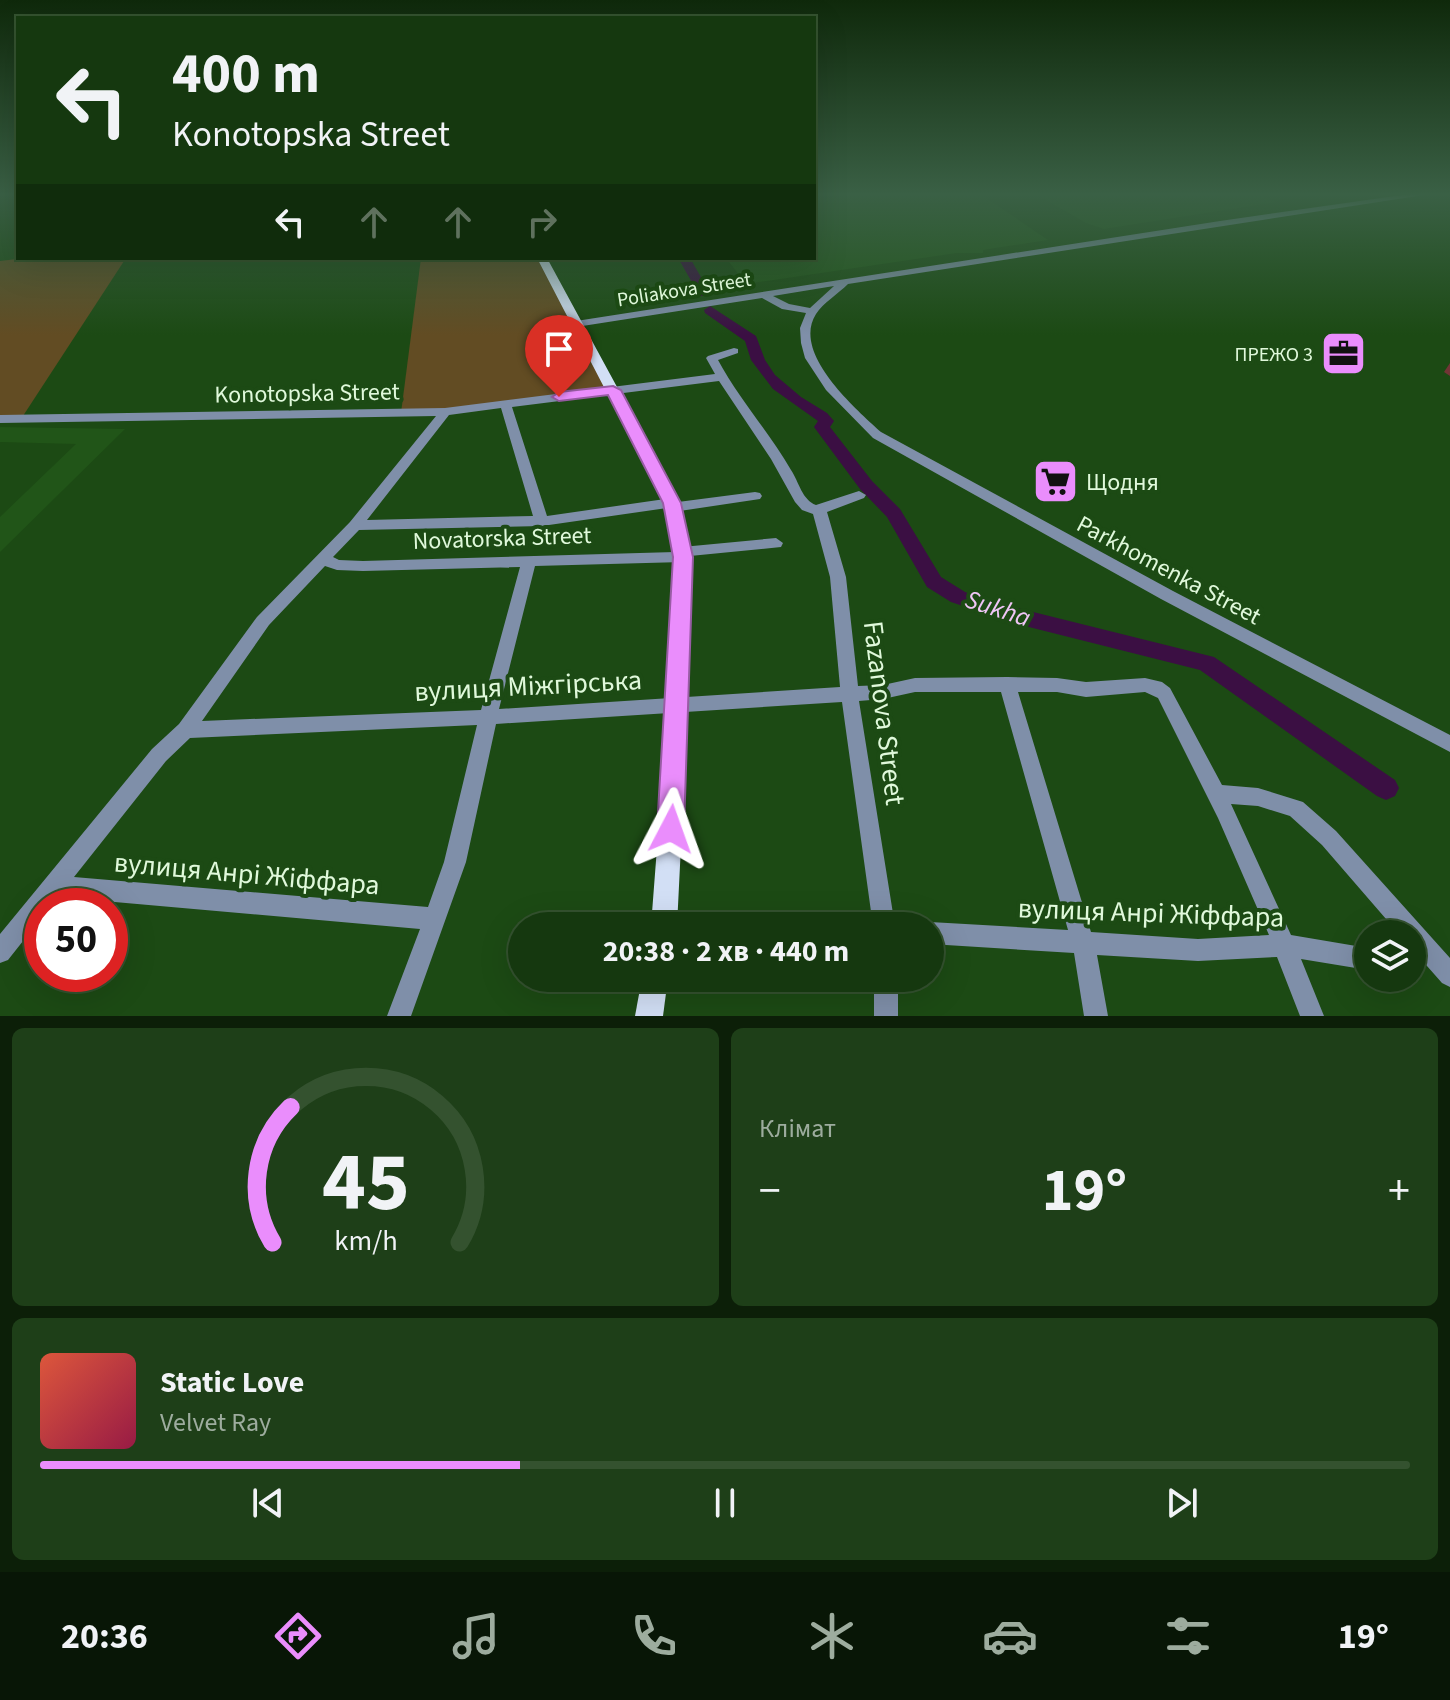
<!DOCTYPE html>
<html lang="uk">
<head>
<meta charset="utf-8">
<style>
  :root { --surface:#15380f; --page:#1e3f18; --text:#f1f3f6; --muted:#9dac9e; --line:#34522f; --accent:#ea8dfc }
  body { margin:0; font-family:"Source Sans 3",sans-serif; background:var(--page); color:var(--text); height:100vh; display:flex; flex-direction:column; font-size:30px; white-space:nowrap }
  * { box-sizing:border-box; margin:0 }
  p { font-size:26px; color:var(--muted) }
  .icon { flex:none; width:44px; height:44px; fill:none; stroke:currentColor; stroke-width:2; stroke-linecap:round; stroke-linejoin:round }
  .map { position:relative; height:1016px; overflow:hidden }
  .panel { display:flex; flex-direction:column; gap:12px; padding:12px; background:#0c1f08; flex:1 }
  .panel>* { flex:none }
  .banner { position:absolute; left:16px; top:16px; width:800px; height:244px; border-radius:0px; box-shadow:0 8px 32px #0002,0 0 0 2px var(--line); background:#15380f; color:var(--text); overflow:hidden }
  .fabs { position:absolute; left:1354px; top:920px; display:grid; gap:16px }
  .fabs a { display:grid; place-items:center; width:72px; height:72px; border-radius:50%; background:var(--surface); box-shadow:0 8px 32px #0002,0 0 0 2px var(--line); font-size:40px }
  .speed { position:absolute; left:24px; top:888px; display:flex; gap:16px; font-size:40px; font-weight:700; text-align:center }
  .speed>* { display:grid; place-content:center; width:104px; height:104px; border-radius:50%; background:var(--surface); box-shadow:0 8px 32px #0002,0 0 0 2px var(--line); line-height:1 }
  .speed .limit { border:12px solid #d22; background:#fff; color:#111 }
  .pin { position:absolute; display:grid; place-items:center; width:68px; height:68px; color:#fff; margin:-82px -34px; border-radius:50% 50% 50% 0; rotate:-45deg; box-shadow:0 0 8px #0007 }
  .pin .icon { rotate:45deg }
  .me { position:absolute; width:88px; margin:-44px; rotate:4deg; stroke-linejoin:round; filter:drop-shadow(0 0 6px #0008) }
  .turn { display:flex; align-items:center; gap:28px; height:168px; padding:0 24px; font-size:36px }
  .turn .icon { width:104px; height:104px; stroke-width:2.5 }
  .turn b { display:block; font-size:56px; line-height:68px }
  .lanes { display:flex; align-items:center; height:76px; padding:0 24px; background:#0003; justify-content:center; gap:40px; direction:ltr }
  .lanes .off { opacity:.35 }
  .big { font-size:60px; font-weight:700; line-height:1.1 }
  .panel .card { flex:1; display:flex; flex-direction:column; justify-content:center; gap:12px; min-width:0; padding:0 28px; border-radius:12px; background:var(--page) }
  .panel .dial { align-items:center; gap:0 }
  .dial svg { height:208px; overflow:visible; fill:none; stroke:var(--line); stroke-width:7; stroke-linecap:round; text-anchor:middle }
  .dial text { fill:var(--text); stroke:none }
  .song { display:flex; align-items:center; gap:24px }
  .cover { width:96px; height:96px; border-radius:12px; background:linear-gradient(135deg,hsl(10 70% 55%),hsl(340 70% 35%)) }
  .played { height:8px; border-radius:4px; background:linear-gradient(90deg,var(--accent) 35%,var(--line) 35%) }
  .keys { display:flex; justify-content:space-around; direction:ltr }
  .heat { display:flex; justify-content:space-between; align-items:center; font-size:44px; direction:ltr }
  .panel .tiles { flex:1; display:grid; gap:12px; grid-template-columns:1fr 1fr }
  .card:last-child { grid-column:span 2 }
  .trip { position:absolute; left:508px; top:912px; width:436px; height:80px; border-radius:40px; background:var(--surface); box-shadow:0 8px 32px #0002,0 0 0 2px var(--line); font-weight:700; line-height:80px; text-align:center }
  .tab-bar { display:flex; height:128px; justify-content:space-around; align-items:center; background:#081606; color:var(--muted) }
  .tab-bar .icon { width:56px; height:56px }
  .tab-bar .active { color:var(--accent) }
  .tab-bar b { font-size:36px; color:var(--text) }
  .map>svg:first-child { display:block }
  .built { fill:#215518 }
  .green { fill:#624c23 }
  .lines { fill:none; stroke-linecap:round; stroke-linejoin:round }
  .river { fill:#3b0f43; fill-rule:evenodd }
  .minor { fill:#7f8fa9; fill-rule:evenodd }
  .major { fill:#d2dff5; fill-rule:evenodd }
  .wall { fill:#723536 }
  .route { fill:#ea8dfc; stroke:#985ca4; stroke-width:2 }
  .labels { text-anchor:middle; stroke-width:8; stroke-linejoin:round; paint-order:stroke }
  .far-street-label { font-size:20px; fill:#e0f9db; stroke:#1c4a14 }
  .far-poi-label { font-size:20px; fill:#e0f9db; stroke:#1c4a14; text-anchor:end }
  .street-label { font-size:24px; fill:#e0f9db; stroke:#1c4a14 }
  .poi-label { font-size:24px; fill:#e0f9db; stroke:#1c4a14; text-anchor:start }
  .water-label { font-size:26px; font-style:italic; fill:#f0c6f7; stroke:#1c4a14 }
  .near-street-label { font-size:28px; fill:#e0f9db; stroke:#1c4a14 }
</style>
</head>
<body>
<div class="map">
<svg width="1450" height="1016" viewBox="0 0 1450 1016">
  <rect width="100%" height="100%" fill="#1c4a14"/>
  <g class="built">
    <path d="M871 193H979L1048 240 983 250V253H957L746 284 726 258H814V200Z"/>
    <path d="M1034 193H1256L1276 202 1104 229 1086 223Z"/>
    <path d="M0 427 125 429 0 552V517L76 444 0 442Z"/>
  </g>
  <g class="green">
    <path d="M25 258H126L21 419H0V261Z"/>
    <path d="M421 258H542L614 392 401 413Z"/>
  </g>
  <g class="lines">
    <g class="river">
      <path d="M678 258H690L710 293 708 296H700Z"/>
      <path d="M710 306 756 336 765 360 775 375 801 397 827 413 834 421 830 427 872 481 900 509 941 577 965 592 1017 608 1214 657 1395 780 1399 788 1395 796 1386 800 1377 796 1200 670 1017 624 951 602 927 587 887 517 860 489 814 427 818 421 773 389 751 360 745 341 705 313 704 310Z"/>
    </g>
    <g class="minor">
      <path d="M1416 193H1437L848 284C838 294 823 303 816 314 791 353 856 409 881 432L1173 591 1450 735V752L1161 599 873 438 826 390 805 358 801 343 800 328 806 313 782 309 762 298 576 327 571 324 576 321 1220 221ZM834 286 810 308 789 304 773 296Z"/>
      <path d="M734 348 738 349V353L718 360C739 399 769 432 791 470 799 482 802 500 816 505L859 491 866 495 864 498 827 512 846 577 858 686 883 685 915 678 1007 677 1057 678 1086 682 1145 678 1162 682 1170 688 1222 785 1258 788 1303 802 1336 831 1450 958V987L1442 983 1412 949V934H1399L1322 845 1290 816 1258 806 1231 804 1291 935 1368 948V970L1301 959 1324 1016H1300L1277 957 1198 961 1097 955 1108 1016H1084L1074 953 930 944V926H922L930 922 1068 930 1001 692H915L883 699 859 701 895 926H873L842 702 496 724 466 862 411 1016H387L420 929 58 897 51 906H42V917L8 960 0 963V934L152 749 179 724 257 617 350 522 436 416 0 423V415L445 408 715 374 706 358 708 356ZM719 381 771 459 795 502 802 510 813 514 830 577 840 687 499 709 535 566 683 562 688 561 690 556 781 547 783 543 776 538 682 547 677 548 675 552 363 561 339 560 333 557 359 530 542 526 667 508 673 512 760 499 762 496 760 493 755 492 678 502 672 498 547 516 512 407ZM501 408 533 516 367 520 449 415ZM325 566 337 570 363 571 520 567 481 710 202 721 269 625ZM1018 692H1057L1086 697 1145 692 1158 698 1218 818 1269 935 1198 939 1091 932ZM477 725 444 862 428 907 74 877 166 761 190 738Z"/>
      <path d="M665 912 752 915 760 918 763 926H655L654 923 657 915Z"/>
      <rect x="874" y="978" width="24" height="38"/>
    </g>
    <g class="major">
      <path d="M537 258H547L680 503 692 557 688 704 677 926H651L668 704 674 557 664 503Z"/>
      <path d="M642 978H668L663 1016H635Z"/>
    </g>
  </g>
  <path class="wall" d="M1450 363V376L1444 372Z"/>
  <linearGradient id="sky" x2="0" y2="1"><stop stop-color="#0f290b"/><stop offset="0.58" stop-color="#3a6045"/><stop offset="1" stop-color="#3a6045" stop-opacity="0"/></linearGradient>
  <rect width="1450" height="335" fill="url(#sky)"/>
  <path class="route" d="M613 386 621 390 681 503 693 557 684 829 680 838 671 842 661 838 657 829 673 557 663 503 608 395 559 401 552 397 559 392Z"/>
  <defs>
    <symbol id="office-square" viewBox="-11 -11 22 22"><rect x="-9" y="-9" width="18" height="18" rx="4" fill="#ea8dfc" stroke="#1c4a14"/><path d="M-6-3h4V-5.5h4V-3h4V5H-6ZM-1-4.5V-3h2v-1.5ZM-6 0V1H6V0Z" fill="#111"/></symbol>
    <symbol id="supermarket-square" viewBox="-11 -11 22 22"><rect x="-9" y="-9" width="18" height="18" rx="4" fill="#ea8dfc" stroke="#1c4a14"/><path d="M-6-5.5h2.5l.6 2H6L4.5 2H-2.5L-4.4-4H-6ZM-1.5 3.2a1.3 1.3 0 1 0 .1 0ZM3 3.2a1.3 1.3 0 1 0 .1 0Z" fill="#111"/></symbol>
  </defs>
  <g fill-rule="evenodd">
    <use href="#office-square" x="1318" y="328" width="51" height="51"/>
    <use href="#supermarket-square" x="1030" y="456" width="51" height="51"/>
  </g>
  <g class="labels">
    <g class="far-street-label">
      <text transform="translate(684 289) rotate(-9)" y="7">Poliakova Street</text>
    </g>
    <g class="far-poi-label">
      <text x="1313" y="361">ПРЕЖО 3</text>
    </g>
    <g class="street-label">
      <text transform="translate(307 393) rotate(-1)" y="8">Konotopska Street</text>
      <text transform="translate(502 538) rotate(-2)" y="8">Novatorska Street</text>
      <text transform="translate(1169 570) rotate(28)" y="8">Parkhomenka Street</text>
    </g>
    <g class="poi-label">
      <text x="1086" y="490">Щодня</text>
    </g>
    <g class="water-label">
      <text transform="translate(998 608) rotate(18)" y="9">Sukha</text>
    </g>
    <g class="near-street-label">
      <text transform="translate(528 685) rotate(-3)" y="10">вулиця Міжгірська</text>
      <text transform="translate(885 713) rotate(83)" y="10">Fazanova Street</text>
      <text transform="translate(247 873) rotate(5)" y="10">вулиця Анрі Жіффара</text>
      <text transform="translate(1151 912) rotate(2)" y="10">вулиця Анрі Жіффара</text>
    </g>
  </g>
</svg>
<div class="fabs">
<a><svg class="icon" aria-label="layers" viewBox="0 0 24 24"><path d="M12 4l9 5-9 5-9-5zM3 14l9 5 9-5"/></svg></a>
</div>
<div class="speed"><div class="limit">50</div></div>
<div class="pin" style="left:559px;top:397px;background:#d93025"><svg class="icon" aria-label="arrive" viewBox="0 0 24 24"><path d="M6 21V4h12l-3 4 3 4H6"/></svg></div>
<svg class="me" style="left:671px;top:829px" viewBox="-20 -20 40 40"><path d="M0-17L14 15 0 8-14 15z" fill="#ea8dfc" stroke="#fff" stroke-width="4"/></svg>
<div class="trip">20:38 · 2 хв · 440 m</div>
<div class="banner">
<div class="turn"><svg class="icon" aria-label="left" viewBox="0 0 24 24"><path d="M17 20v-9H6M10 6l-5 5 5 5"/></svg><div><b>400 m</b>Konotopska Street</div></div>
<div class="lanes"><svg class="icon" aria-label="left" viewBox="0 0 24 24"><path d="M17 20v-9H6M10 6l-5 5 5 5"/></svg><svg class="icon off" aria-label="ahead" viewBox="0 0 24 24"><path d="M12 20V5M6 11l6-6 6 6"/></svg><svg class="icon off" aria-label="ahead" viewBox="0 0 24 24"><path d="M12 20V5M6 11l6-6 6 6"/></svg><svg class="icon off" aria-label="right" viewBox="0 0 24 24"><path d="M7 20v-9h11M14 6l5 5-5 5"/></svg></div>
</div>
</div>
<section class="panel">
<div class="tiles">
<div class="card dial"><svg viewBox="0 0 100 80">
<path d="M14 69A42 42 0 1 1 86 69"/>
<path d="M14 69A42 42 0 0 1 21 17" stroke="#ea8dfc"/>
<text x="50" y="56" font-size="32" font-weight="700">45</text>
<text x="50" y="72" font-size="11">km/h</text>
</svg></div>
<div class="card"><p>Клімат</p>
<div class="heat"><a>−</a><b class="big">19°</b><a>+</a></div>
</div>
<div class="card">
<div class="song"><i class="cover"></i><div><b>Static Love</b><p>Velvet Ray</p></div></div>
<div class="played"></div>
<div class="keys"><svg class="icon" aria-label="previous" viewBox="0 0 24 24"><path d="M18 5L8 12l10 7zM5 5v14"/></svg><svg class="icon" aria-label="pause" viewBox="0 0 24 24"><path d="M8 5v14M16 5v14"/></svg><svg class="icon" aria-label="next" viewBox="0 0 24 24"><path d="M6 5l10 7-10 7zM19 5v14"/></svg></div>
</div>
</div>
</section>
<nav class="tab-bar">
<b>20:36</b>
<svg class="icon active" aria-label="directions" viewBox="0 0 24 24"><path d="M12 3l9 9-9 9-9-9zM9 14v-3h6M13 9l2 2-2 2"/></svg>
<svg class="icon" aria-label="music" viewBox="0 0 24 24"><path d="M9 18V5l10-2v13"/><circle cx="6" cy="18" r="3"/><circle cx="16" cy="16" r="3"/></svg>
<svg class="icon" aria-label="phone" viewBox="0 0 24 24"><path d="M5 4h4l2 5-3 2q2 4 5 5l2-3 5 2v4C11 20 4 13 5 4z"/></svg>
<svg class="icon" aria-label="climate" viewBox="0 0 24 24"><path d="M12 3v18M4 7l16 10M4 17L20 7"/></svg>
<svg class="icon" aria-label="car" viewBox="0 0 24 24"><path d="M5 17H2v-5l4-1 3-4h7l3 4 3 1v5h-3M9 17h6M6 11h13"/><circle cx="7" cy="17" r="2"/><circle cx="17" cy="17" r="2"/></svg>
<svg class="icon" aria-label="filters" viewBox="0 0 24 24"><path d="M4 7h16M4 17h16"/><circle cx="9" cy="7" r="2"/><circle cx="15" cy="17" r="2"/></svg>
<b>19°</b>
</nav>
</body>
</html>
